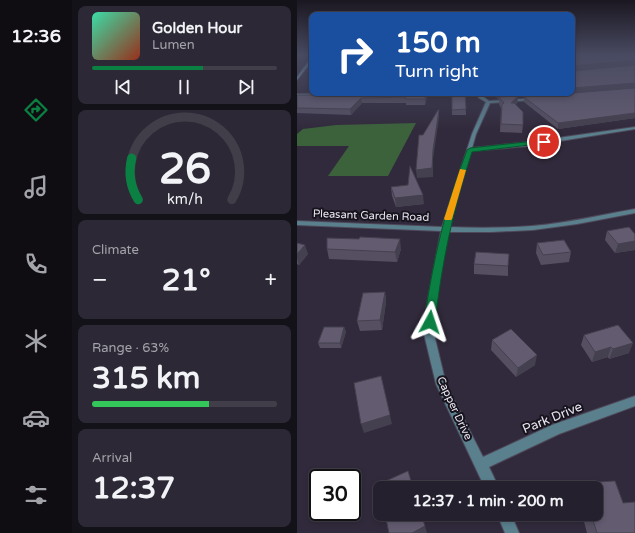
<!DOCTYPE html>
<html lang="en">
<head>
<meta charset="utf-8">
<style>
  :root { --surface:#25202d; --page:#2d2835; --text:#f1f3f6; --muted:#a3a3aa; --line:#423e49; --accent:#0b8043 }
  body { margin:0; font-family:"Varela Round",sans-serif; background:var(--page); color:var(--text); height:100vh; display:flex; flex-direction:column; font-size:15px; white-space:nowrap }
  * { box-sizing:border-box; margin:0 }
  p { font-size:13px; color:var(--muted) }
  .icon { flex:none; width:22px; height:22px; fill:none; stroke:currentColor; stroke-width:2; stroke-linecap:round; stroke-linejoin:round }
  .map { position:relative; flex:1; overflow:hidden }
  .details { display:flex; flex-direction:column; gap:6px; padding:6px; background:#141219; width:225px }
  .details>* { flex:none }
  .hud { position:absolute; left:12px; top:12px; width:266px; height:84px; border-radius:8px; box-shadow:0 2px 6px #0003,0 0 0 1px var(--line); background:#1a4fa0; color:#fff; overflow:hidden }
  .speed { position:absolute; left:12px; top:469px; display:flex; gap:8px; font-size:20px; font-weight:700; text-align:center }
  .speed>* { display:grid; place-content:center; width:52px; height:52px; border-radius:50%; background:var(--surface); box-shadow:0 2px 6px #0003,0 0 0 1px var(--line); line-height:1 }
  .speed .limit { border:2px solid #111; border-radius:6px; background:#fff; color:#111 }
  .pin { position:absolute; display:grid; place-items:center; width:34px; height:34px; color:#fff; margin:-17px; border:2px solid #fff; border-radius:50%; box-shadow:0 1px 4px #0007 }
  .me { position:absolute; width:44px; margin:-22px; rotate:5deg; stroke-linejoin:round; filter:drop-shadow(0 0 3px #0008) }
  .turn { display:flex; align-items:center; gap:14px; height:84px; padding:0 20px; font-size:18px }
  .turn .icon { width:52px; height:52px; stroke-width:2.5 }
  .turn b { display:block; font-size:28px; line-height:34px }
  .big { font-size:30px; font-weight:700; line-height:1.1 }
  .details .widget { flex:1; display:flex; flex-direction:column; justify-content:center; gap:6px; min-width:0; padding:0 14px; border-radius:8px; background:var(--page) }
  .details .dial { align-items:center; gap:0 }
  .dial svg { height:104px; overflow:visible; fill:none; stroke:var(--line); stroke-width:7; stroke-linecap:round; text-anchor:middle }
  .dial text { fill:var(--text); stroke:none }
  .song { display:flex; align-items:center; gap:12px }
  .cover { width:48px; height:48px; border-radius:6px; background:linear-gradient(135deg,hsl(160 70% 55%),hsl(10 70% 35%)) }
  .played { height:4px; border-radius:2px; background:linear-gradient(90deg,var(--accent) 60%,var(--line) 60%) }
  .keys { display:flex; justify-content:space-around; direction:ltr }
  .heat { display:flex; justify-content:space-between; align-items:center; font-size:22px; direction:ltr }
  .charge { height:6px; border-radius:3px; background:linear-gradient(90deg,#34c759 63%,var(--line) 0) }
  .trip { position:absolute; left:76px; top:481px; width:230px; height:40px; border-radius:8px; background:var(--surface); box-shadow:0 2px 6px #0003,0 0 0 1px var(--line); font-weight:700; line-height:40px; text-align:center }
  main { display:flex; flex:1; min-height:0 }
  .tabs { display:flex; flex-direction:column; width:72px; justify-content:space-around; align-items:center; background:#0f0d12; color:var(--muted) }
  .tabs .icon { width:28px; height:28px }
  .tabs .on { color:var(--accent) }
  .tabs b { font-size:18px; color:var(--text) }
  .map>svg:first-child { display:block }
  .green { fill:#3c623b }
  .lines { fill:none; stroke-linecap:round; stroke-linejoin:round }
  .street-casing { stroke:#4e4859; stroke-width:2 }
  .secondary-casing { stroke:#4e4859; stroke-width:2 }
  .street { fill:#5a808e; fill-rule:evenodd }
  .secondary { fill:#71aec5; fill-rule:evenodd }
  .wall { fill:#554f61; fill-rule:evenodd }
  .shaded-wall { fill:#45404f }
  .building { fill:#635c71; stroke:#45404f }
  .route { fill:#0b8043; stroke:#07532c }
  .slow { fill:#f59e0b }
  .labels { text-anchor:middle; stroke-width:4; stroke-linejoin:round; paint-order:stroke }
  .street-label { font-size:11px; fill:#e9e5f2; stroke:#17141d }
  .near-street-label { font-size:13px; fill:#e9e5f2; stroke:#17141d }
</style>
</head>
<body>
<main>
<nav class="tabs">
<b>12:36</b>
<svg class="icon on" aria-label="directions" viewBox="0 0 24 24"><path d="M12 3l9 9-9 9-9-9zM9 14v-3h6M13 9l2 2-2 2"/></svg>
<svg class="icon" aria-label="music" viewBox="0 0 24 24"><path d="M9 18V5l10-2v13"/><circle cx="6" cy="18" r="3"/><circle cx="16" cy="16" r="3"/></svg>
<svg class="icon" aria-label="phone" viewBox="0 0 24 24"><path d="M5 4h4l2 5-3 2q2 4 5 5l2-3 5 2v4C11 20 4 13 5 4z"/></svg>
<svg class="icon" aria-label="climate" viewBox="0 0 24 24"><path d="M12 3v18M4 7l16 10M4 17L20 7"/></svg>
<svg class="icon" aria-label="car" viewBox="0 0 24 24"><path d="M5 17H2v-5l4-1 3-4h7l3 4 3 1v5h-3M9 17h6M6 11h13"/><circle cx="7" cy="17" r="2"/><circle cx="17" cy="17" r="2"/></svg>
<svg class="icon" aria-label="filters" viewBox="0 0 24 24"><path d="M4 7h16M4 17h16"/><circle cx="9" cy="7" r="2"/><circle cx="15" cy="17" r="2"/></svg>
</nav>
<section class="details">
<div class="widget">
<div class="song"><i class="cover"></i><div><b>Golden Hour</b><p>Lumen</p></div></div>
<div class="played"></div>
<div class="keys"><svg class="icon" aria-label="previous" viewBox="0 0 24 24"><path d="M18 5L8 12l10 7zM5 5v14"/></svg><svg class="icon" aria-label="pause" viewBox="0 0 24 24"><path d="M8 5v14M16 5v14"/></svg><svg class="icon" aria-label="next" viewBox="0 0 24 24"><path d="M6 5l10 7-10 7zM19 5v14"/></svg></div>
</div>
<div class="widget dial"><svg viewBox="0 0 100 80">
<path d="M14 69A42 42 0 1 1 86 69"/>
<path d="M14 69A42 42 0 0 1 9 37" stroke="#0b8043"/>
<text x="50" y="56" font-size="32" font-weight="700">26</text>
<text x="50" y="72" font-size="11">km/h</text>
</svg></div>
<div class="widget"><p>Climate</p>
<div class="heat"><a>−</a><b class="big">21°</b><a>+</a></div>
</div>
<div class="widget"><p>Range · 63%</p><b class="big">315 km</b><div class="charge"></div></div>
<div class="widget"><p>Arrival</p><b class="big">12:37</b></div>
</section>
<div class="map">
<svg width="338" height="533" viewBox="0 0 338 533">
  <rect width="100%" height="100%" fill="#312a3c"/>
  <path class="green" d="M119 123 91 176H31L52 146H0V134L6 129 39 125Z"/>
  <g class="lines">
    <defs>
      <g id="street">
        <path d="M62 93 63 94 61 95 0 96V94Z"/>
        <path d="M118 93H183L185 96 192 101 239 98V100H238L193 103 179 134 175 148 232 142 338 127V129L232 146 174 151 152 227C180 228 207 228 235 226 270 223 304 215 338 209V213L280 224 236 230 194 232H151L137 309V334L149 384 186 457 255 425 338 396V406L262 434 192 467 202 488H188L139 384 127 334 129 309 144 231 0 225V221L145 227 175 134 189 102 182 98 180 95H119L117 94Z"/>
        <path d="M200 514H214L222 533H208Z"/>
      </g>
      <path id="secondary" d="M14 58H15V61L0 80V77Z"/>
    </defs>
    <use href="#street" class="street-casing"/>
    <use href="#secondary" class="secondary-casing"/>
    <use href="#street" class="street"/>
    <use href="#secondary" class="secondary"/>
  </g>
  <g class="wall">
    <path d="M275 55H338V118L261 129 227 102V97L332 88 275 93ZM338 65 276 71 275 70Z"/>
    <path d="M155 93H168L169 115H155Z"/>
    <path d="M199 93H275L221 97 220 103 219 104 226 125 225 133 203 132 204 108 202 104V99H200Z"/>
    <path d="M50 95 130 97 128 105H109V103H65L54 115 0 113V96Z"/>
    <path d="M94 187 127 204 99 207 95 196Z"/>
    <path d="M310 231 338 234V250L318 253 308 240Z"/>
    <path d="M0 243 11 254 2 265 0 264Z"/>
    <path d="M240 243 274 252 272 262 244 265 239 253Z"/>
    <path d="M30 249H104L100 262 32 259Z"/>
    <path d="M177 264 211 266V276L177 274Z"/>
    <path d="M88 292 89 302 85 330 63 331 60 321Z"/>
    <path d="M47 327 49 332 44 348H23L21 343Z"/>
    <path d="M287 335 332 353 312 359 311 357 295 362 284 345Z"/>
    <path d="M195 340 238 365 219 377 194 350Z"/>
    <path d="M318 481 326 503 338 502V533H290L285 514H299V488H283L286 483Z"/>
  </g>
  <g class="shaded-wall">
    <path d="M338 60V65L275 70 276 66Z"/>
    <path d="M338 83V88L275 93V88Z"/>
    <path d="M129 93 130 97 128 105V99Z"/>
    <path d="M215 93H275L221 97 220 103 214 110 202 97V99H200V94Z"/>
    <path d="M64 98 65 103 54 115 53 109Z"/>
    <path d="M142 110V118L136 159V177L120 178 119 170 136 150Z"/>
    <path d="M338 113V118L261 129V123Z"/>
    <path d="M126 195 127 204 99 207 98 198Z"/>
    <path d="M103 239 104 249 100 262 98 252Z"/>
    <path d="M338 241V250L318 253 321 244Z"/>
    <path d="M8 245 11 254 2 265 0 258V254Z"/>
    <path d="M88 292 89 302 85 330 83 320Z"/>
    <path d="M47 327 49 332 44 348 43 343Z"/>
    <path d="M336 343 332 353 312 359 316 349Z"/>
    <path d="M314 347 311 357 295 362 298 352Z"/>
    <path d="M240 355 238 365 219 377 221 368Z"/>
    <path d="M84 376 95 424 67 433 64 424Z"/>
    <path d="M128 526 130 533H115Z"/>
  </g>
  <g class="building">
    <path d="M275 55H338V60L276 66 275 68Z"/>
    <path d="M338 65V83L275 88V70L276 71Z"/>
    <path d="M338 88V113L261 123 227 97Z"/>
    <path d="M51 93H129L128 99H108L109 97 64 98 53 109 0 108V96L1 95H50Z"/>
    <path d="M155 93H168L169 109 155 110Z"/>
    <path d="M200 93H215L200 94Z"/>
    <path d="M221 96 214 103H217L226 112V125L204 124 205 104 207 103 202 97Z"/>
    <path d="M141 110H142L136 150 135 168 119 170 122 135H126Z"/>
    <path d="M113 166 126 195 98 198 94 187 111 185Z"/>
    <path d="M332 227 338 234V241L321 244 310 231Z"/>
    <path d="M63 237 103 239 98 252 30 249V238L62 239Z"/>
    <path d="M267 240 274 252 246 255 240 243Z"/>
    <path d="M0 243 8 245 0 254Z"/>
    <path d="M179 252 212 254 211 266 177 264Z"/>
    <path d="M88 292 83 320 60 321 66 293Z"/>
    <path d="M321 325 336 343 316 349 314 347 298 352 287 335Z"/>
    <path d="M27 327H47L43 343H21Z"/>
    <path d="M214 329 240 355 221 368 195 340Z"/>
    <path d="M84 376 93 415 64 424 57 383Z"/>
    <path d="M111 471 116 488H83V496L80 485Z"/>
    <path d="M318 481 326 503 338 502V533H300L294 514H299V488H287L286 483Z"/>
    <path d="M88 514H124L128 526 115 533H92Z"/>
  </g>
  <linearGradient id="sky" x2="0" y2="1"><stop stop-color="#1b1721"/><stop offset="0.42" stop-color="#484a61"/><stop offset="1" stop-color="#484a61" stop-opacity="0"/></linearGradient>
  <rect width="338" height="130" fill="url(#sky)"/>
  <path class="route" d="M247 140H249V143L175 152C156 209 145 262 138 322L136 324H129L127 322C136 260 148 208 170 150L173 148Z"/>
  <path class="slow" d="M163 169 169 170 155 219 154 220H148L147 219Z"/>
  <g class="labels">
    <g class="street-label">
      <text transform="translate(74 215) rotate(2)" y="4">Pleasant Garden Road</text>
      <text transform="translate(158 408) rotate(65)" y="4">Capper Drive</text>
    </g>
    <g class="near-street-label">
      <text transform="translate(255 417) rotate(-22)" y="5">Park Drive</text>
    </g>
  </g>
</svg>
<div class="speed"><div class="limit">30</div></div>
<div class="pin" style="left:247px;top:142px;background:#d93025"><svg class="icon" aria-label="arrive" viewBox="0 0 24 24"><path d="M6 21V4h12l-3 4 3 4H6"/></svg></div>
<svg class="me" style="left:133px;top:322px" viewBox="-20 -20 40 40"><path d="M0-17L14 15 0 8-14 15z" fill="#0b8043" stroke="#fff" stroke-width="4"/></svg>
<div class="trip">12:37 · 1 min · 200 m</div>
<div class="hud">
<div class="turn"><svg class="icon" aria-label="right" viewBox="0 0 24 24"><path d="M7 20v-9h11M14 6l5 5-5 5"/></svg><div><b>150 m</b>Turn right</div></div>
</div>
</div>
</main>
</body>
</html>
